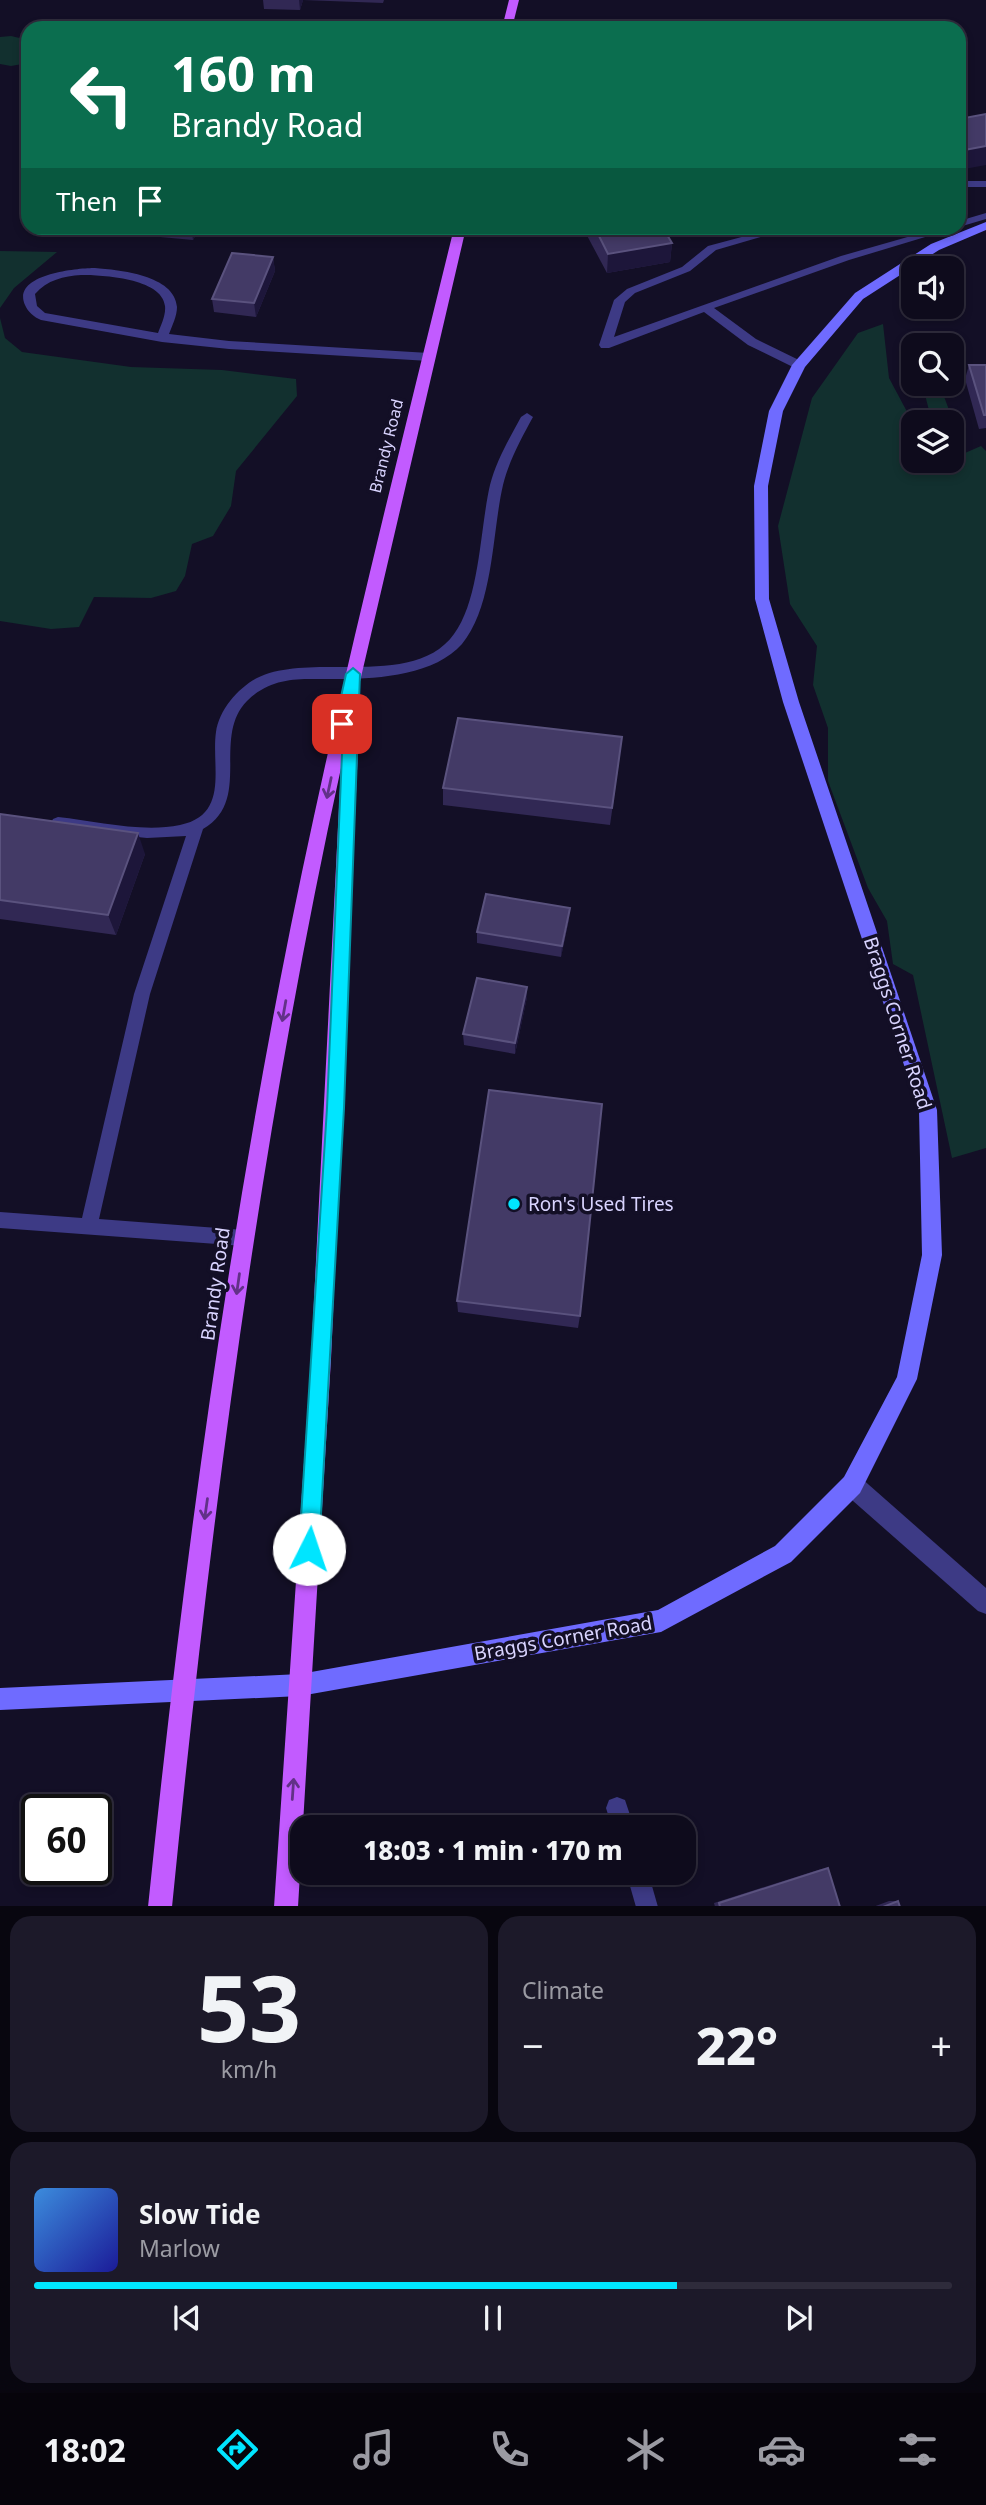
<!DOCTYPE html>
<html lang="en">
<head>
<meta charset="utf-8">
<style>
  :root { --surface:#0e0b1c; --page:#1c1929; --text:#f1f3f6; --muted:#9b9ba3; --line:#2e2b3b; --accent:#00e5ff }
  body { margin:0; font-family:"Noto Sans",sans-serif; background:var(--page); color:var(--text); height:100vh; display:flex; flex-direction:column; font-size:26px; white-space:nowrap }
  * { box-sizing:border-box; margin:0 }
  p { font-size:23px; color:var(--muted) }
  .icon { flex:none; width:38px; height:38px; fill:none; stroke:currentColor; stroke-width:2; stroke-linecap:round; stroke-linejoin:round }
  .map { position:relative; height:1906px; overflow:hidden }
  .side { display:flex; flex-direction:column; gap:10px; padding:10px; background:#08060f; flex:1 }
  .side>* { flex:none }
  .top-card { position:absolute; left:21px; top:21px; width:945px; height:214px; border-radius:21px; box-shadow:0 4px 10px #0003,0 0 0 2px var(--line); background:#0b6e4f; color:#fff; overflow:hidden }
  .buttons { position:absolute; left:901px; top:256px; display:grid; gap:14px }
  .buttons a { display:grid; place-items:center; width:63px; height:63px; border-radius:14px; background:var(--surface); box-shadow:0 4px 10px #0003,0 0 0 2px var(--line); font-size:35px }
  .speed { position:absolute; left:21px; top:1794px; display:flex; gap:14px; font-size:35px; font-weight:700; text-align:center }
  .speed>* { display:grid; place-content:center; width:91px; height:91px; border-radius:50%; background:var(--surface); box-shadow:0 4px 10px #0003,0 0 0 2px var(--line); line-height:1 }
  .speed .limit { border:4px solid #111; border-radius:10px; background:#fff; color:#111 }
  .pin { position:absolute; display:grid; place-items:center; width:60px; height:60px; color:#fff; margin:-30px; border-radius:14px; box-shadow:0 4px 10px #0006 }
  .me { position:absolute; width:77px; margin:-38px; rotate:4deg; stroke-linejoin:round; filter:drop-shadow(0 0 5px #0008) }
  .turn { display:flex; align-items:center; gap:24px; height:147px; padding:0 35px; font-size:32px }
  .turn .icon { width:91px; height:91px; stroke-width:2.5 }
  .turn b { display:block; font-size:49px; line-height:60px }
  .then { display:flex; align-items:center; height:66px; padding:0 35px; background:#0003; gap:14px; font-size:26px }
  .big { font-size:52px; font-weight:800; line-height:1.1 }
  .side .widget { flex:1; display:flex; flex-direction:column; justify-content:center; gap:10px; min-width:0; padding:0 24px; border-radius:21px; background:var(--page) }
  .side .dial { align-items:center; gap:0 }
  .dial b { font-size:91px; line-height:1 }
  .song { display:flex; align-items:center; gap:21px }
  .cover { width:84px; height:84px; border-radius:10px; background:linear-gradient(135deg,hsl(210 70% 55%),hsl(240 70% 35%)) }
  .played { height:7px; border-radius:4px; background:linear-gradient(90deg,var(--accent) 70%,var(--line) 70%) }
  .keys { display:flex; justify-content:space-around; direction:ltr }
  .heat { display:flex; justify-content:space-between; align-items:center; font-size:38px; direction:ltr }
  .side .tiles { flex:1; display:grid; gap:10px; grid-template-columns:1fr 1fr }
  .widget:last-child { grid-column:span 2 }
  .trip { position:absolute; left:290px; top:1815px; width:406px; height:70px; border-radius:21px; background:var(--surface); box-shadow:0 4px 10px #0003,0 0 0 2px var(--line); font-weight:800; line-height:70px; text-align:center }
  .tab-bar { display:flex; height:112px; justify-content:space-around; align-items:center; background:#06040b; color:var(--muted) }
  .tab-bar .icon { width:49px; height:49px }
  .tab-bar .selected { color:var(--accent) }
  .tab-bar b { font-size:32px; color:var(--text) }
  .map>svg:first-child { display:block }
  .green { fill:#12302f }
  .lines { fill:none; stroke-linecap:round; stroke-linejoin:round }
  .lane { fill:#3d3a85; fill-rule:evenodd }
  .street { fill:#3d3a85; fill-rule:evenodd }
  .secondary { fill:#6f6bff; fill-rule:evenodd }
  .primary { fill:#c25bff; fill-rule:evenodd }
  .wall { fill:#312854 }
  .shaded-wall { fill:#1d163a }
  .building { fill:#433a66; stroke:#5a527e; stroke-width:2 }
  .oneway { stroke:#623188 }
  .route { fill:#00e5ff; stroke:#0095a6; stroke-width:2 }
  .poi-dot { fill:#00e5ff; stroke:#130f26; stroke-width:2.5 }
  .labels { text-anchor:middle; stroke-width:7; stroke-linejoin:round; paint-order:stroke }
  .far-street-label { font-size:16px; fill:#d9d4ff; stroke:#130f26 }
  .street-label { font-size:19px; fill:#d9d4ff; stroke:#130f26 }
  .poi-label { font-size:19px; fill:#d9d4ff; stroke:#130f26; text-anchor:start }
</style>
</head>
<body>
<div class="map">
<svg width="986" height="1907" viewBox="0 0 986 1907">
  <rect width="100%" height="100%" fill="#130f26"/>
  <g class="green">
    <path d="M11 36 28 40V63L11 66 0 64V37Z"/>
    <path d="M0 251 57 252 14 288 0 308Z"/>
    <path d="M0 318 5 338 22 352 131 367 222 370 296 379 297 396 236 471 231 506 213 536 192 544 185 576 176 591 151 598 94 597 79 627 51 629 0 621Z"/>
    <path d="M883 324 889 378 913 423 914 460H940L943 464V460H952V422H932L922 383H939L965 453 981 446 986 451V1148L952 1158 913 975 893 964 887 921 868 888 828 781V728L813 685 817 646 790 604 778 526 812 398 858 333Z"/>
  </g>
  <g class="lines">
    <g class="lane">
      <path d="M362 23 464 25 469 28H122L127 25Z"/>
      <rect x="959" y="181" width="27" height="6"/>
      <path d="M986 213V219L959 227V221Z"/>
      <path d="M775 228H792L716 250 690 271 635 293 625 302 614 337 841 256 939 228H955L849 260 714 308 756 339 803 362V368H795L748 345 704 312 609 348H601L599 345 614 300 627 289 682 267 708 246Z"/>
      <path d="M95 268C119 270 175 275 177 307 177 316 172 326 169 334L229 341 429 353 435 357 429 361 229 349 162 342 41 320C34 317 28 312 25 305 11 274 78 268 95 268ZM81 275C102 275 162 278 165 306 166 315 161 325 158 333L45 313 37 306 35 294C47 280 64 276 81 275Z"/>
      <path d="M527 413 533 417C521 439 509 461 503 485 492 532 494 605 462 644 436 674 380 679 342 679 307 680 275 673 247 701 211 738 253 800 203 829L150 994 99 1219 244 1230 250 1232 253 1238 250 1244 244 1246 0 1228V1212L82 1218 134 994 186 836 147 838 58 829 51 823 53 819 58 817C96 821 142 833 180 825 230 815 211 766 216 732 219 710 238 688 257 678 310 651 414 690 454 634 480 599 480 528 490 485 496 461 509 439 521 417Z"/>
      <path d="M617 1797 625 1800 634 1827H612L606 1808 609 1800Z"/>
      <path d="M626 1872H648L658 1907H636Z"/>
    </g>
    <path class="street" d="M852 1474 860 1477 986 1588V1614L978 1611 844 1493 841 1485 844 1477Z"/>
    <path class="secondary" d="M986 222V230L939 250 863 299 805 367 783 411 768 486 769 599 799 702 937 1110 942 1255 917 1379 860 1493 791 1562 661 1632 300 1696 0 1710V1688L300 1674 658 1610 775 1546 844 1477 897 1377 922 1255 919 1110 783 702 755 599 754 486 769 411 792 365 855 293 931 244Z"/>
    <g class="primary">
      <path d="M509 0H519L512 28H502Z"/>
      <path d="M454 228H466L351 720 359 726 331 1359 298 1907H274L311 1359 341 768C259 1143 210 1525 172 1907H148C180 1596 221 1287 280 981 329 728 393 478 454 228Z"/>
    </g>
  </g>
  <g class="wall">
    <path d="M263 0H384L383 3 303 0 300 10 264 9Z"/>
    <path d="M83 228H243L239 237 197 233 193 240 84 230Z"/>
    <path d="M583 228H663L672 243 670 262 607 273Z"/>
    <path d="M273 257 275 271 256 317 214 312 212 299Z"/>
    <path d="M969 365H986V428L979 429 965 379Z"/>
    <path d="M620 755 610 825 443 805V788Z"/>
    <path d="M0 814 145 854 116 935 0 919Z"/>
    <path d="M569 919 561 957 477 943V932Z"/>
    <path d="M527 987V997L515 1054 464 1045 463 1034Z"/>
    <path d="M457 1301 580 1316 578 1328 458 1312Z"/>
    <path d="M828 1868 840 1907H715L714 1903 821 1869Z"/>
    <path d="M889 1901H898L900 1907H873Z"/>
  </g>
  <g class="shaded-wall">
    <path d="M299 0H303L300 10Z"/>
    <path d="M986 146V165L959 170V151Z"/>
    <path d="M191 228H196L197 233 193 240Z"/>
    <path d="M238 228H243L239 237Z"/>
    <path d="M672 243 670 262 607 273 608 254Z"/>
    <path d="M273 257 275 271 256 317 254 303Z"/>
    <path d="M138 833 145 854 116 935 108 915Z"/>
    <path d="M570 908 569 919 561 957 562 946Z"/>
    <path d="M527 987V997L515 1054V1043Z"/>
  </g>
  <g class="building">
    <path d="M986 114V146L959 151V119Z"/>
    <path d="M595 228H663L672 243 608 254Z"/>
    <path d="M232 253 273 257 254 303 212 299Z"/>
    <path d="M969 365H986V415H984Z"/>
    <path d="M458 718 622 737 612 808 443 788Z"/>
    <path d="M0 814 138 833 108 915 0 900Z"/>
    <path d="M486 894 570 908 562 946 477 932Z"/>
    <path d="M477 978 527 987 515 1043 463 1034Z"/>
    <path d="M489 1090 602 1104 580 1316 457 1301Z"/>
    <path d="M828 1868 840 1907H720L719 1903Z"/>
    <path d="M898 1901 900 1907H883Z"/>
  </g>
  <defs><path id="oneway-shaft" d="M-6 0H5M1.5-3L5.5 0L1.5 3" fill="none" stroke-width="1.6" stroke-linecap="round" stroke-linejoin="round" transform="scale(1.75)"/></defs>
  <g class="oneway">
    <use href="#oneway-shaft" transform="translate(329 788) rotate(102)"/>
    <use href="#oneway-shaft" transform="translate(284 1011) rotate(100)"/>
    <use href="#oneway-shaft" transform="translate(238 1284) rotate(98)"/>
    <use href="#oneway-shaft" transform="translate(206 1509) rotate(98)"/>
    <use href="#oneway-shaft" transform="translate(293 1789) rotate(-86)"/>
  </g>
  <path class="route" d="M353 668 360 674 344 1108 319 1549 316 1556 309 1559 302 1556 299 1549 327 1108 343 730 337 728 335 724 346 674Z"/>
  <circle class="poi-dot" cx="514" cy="1204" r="7"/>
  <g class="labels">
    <g class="far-street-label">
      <text transform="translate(386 446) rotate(-76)" y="6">Brandy Road</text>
    </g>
    <g class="street-label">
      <text transform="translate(898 1023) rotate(72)" y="7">Braggs Corner Road</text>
      <text transform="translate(215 1284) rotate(-82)" y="7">Brandy Road</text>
      <text transform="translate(563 1638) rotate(-10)" y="7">Braggs Corner Road</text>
    </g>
    <g class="poi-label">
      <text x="528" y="1211">Ron's Used Tires</text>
    </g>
  </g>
</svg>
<div class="buttons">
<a><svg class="icon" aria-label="sound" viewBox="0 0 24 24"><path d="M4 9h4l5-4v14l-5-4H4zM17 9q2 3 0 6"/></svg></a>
<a><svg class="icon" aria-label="search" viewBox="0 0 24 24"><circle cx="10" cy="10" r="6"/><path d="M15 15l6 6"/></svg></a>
<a><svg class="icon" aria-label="layers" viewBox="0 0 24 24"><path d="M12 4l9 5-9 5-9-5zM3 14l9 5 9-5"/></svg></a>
</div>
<div class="speed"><div class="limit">60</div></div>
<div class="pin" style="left:342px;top:724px;background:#d93025"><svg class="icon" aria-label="arrive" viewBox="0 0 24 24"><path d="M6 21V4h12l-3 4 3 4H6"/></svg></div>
<svg class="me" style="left:309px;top:1549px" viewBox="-20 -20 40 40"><circle r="19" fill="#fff"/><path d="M0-13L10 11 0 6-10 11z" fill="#00e5ff"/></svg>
<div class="trip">18:03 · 1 min · 170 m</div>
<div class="top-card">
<div class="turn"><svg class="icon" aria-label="left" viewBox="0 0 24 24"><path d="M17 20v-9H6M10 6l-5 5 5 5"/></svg><div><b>160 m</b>Brandy Road</div></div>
<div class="then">Then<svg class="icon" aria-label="arrive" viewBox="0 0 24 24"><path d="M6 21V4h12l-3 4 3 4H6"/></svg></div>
</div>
</div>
<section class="side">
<div class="tiles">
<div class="widget dial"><b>53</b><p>km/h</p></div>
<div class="widget"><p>Climate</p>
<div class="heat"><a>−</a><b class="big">22°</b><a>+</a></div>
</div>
<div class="widget">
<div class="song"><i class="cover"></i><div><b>Slow Tide</b><p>Marlow</p></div></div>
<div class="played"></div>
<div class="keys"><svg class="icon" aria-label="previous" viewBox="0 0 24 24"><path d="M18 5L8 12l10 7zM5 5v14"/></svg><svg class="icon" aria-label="pause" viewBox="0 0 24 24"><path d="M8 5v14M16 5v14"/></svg><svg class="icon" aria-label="next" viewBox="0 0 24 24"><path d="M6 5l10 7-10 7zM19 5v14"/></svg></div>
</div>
</div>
</section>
<nav class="tab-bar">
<b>18:02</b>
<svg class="icon selected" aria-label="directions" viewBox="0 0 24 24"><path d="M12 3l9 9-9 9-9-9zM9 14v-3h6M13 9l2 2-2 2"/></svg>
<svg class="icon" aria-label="music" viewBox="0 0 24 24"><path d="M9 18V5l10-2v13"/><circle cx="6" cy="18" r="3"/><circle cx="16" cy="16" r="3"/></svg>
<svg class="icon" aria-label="phone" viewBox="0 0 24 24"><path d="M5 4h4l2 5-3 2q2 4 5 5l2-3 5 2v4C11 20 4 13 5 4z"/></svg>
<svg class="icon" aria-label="climate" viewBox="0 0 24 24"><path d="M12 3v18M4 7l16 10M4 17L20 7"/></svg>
<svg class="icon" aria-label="car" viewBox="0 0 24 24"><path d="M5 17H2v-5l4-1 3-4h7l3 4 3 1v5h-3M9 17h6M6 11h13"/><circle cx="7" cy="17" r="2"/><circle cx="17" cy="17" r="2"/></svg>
<svg class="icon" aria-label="filters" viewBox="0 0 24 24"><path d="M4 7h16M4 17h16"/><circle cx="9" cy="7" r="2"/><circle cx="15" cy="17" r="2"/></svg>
</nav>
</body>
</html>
